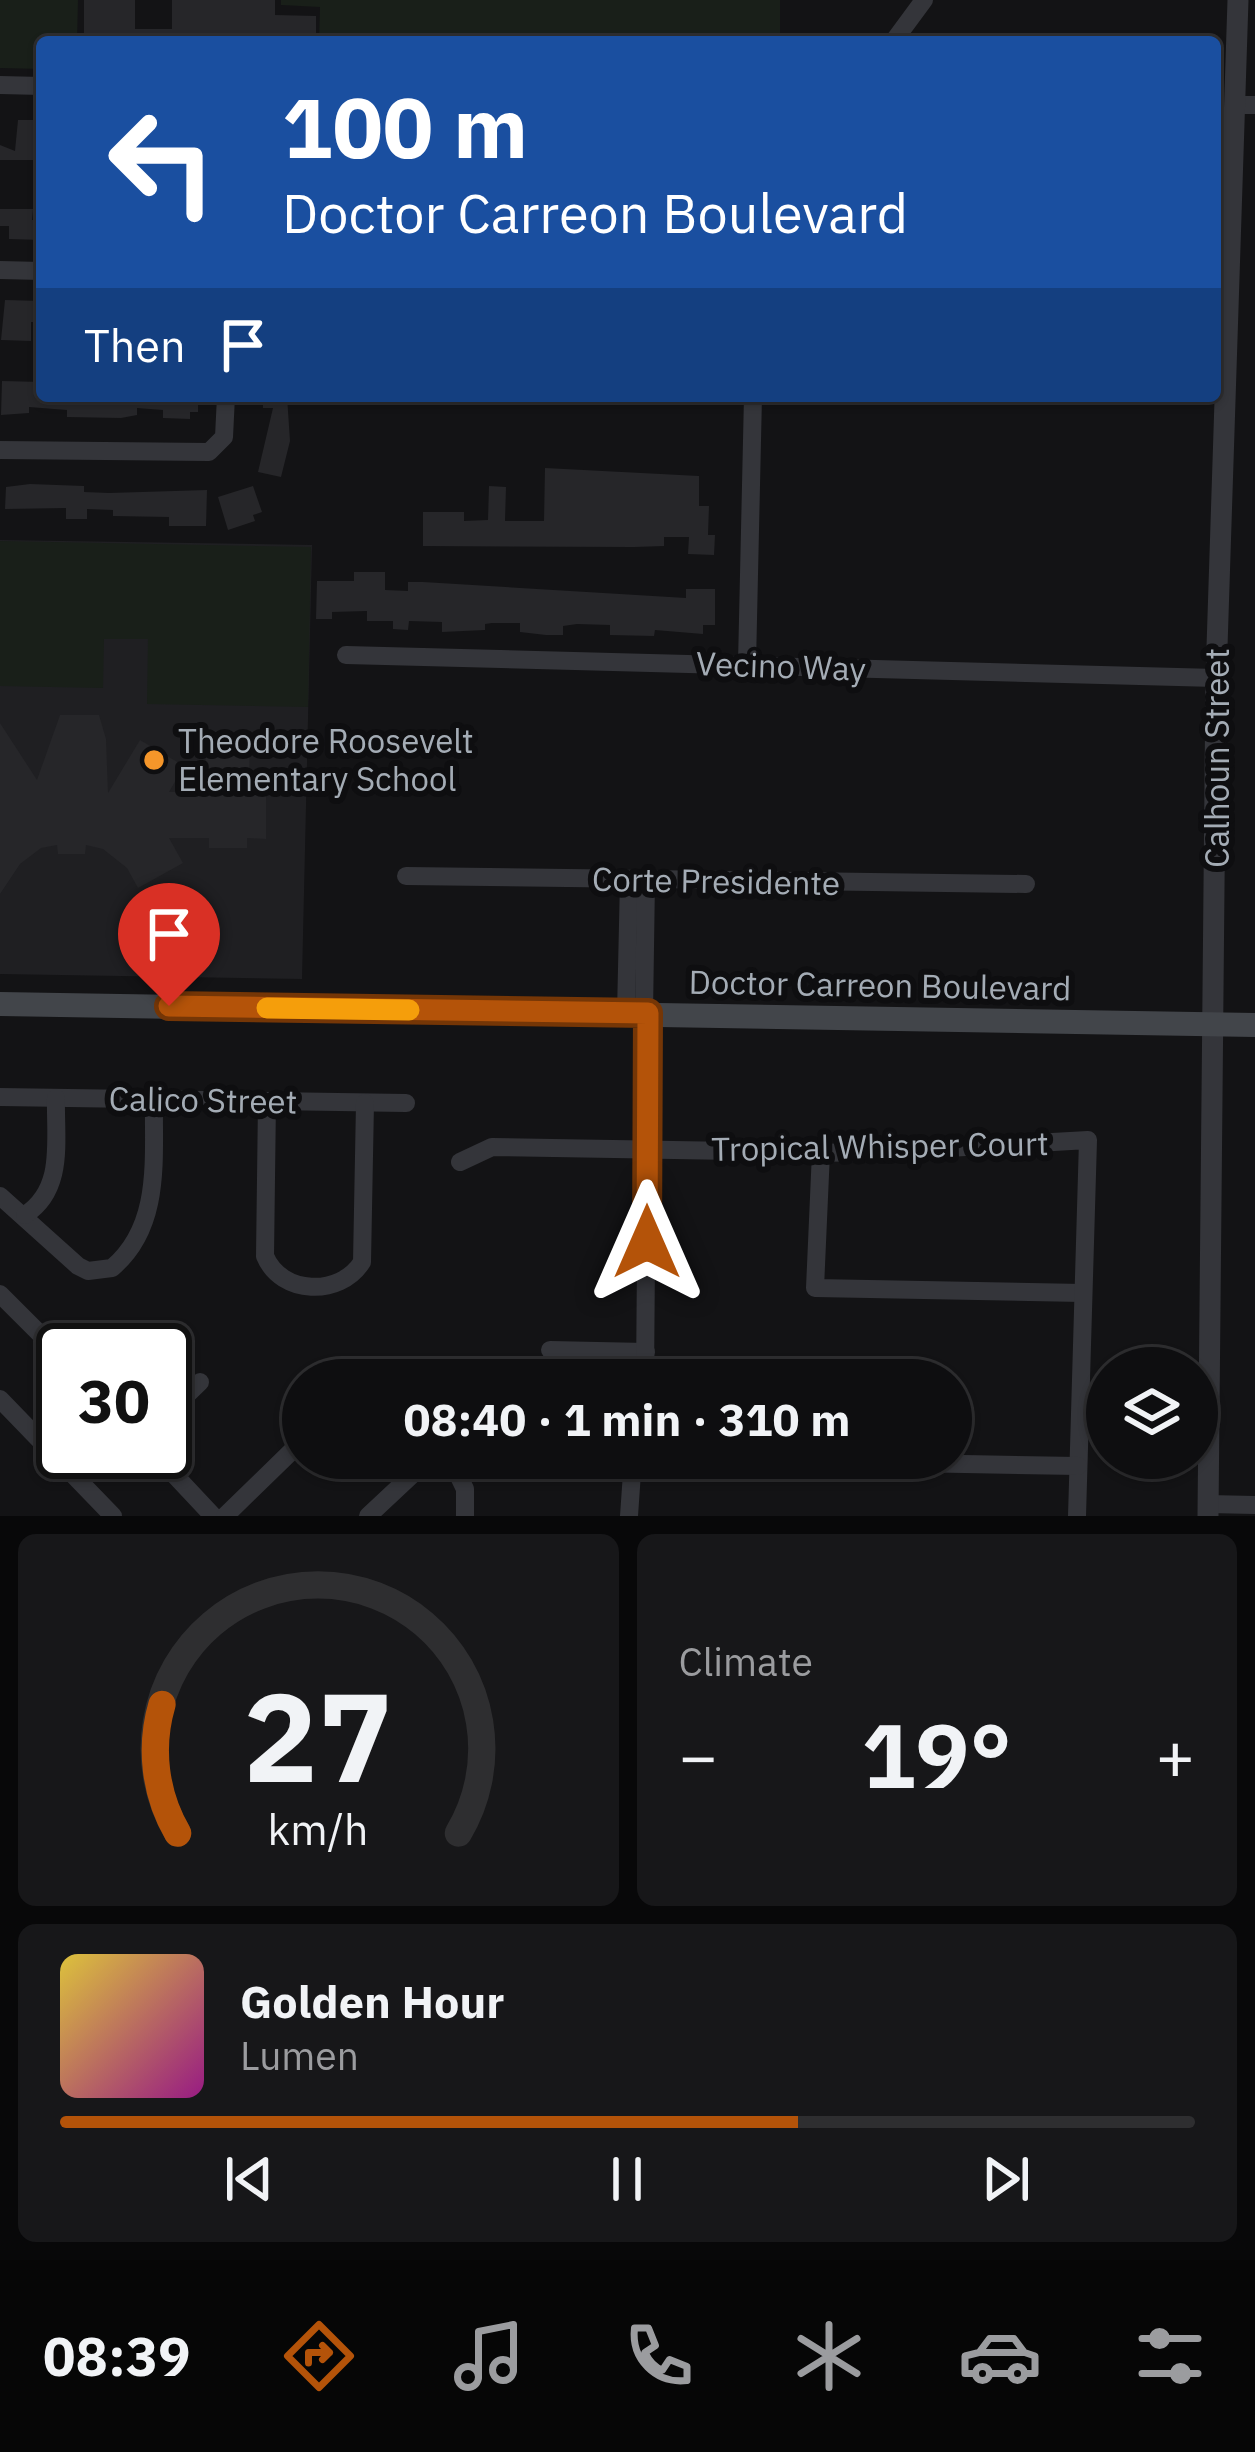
<!DOCTYPE html>
<html lang="en">
<head>
<meta charset="utf-8">
<style>
  :root { --surface:#0e0e10; --page:#171719; --text:#f1f3f6; --muted:#9b9c9f; --line:#2e2e30; --accent:#b45309 }
  body { margin:0; font-family:"IBM Plex Sans",sans-serif; background:var(--page); color:var(--text); height:100vh; display:flex; flex-direction:column; font-size:45px; white-space:nowrap }
  * { box-sizing:border-box; margin:0 }
  p { font-size:39px; color:var(--muted) }
  .icon { flex:none; width:66px; height:66px; fill:none; stroke:currentColor; stroke-width:2; stroke-linecap:round; stroke-linejoin:round }
  .map { position:relative; height:1516px; overflow:hidden }
  .panel { display:flex; flex-direction:column; gap:18px; padding:18px; background:#080809; flex:1 }
  .panel>* { flex:none }
  .guide { position:absolute; left:36px; top:36px; width:1185px; height:366px; border-radius:12px; box-shadow:0 3px 9px #0004,0 0 0 3px var(--line); background:#1a4fa0; color:#fff; overflow:hidden }
  .fabs { position:absolute; left:1086px; top:1347px; display:grid; gap:24px }
  .fabs a { display:grid; place-items:center; width:132px; height:132px; border-radius:50%; background:var(--surface); box-shadow:0 3px 9px #0004,0 0 0 3px var(--line); font-size:60px }
  .speed { position:absolute; left:36px; top:1323px; display:flex; gap:24px; font-size:60px; font-weight:700; text-align:center }
  .speed>* { display:grid; place-content:center; width:156px; height:156px; border-radius:50%; background:var(--surface); box-shadow:0 3px 9px #0004,0 0 0 3px var(--line); line-height:1 }
  .speed .limit { border:6px solid #111; border-radius:18px; background:#fff; color:#111 }
  .pin { position:absolute; display:grid; place-items:center; width:102px; height:102px; color:#fff; margin:-123px -51px; border-radius:50% 50% 50% 0; rotate:-45deg; box-shadow:0 0 12px #0007 }
  .pin .icon { rotate:45deg }
  .me { position:absolute; width:132px; margin:-66px; rotate:0deg; stroke-linejoin:round; filter:drop-shadow(0 0 9px #0008) }
  .turn { display:flex; align-items:center; gap:42px; height:252px; padding:0 48px; font-size:54px }
  .turn .icon { width:156px; height:156px; stroke-width:2.5 }
  .turn b { display:block; font-size:84px; line-height:102px }
  .then { display:flex; align-items:center; height:114px; padding:0 48px; background:#0003; gap:24px; font-size:45px }
  .big { font-size:90px; font-weight:700; line-height:1.1 }
  .panel .tile { flex:1; display:flex; flex-direction:column; justify-content:center; gap:18px; min-width:0; padding:0 42px; border-radius:18px; background:var(--page) }
  .panel .dial { align-items:center; gap:0 }
  .dial svg { height:312px; overflow:visible; fill:none; stroke:var(--line); stroke-width:7; stroke-linecap:round; text-anchor:middle }
  .dial text { fill:var(--text); stroke:none }
  .song { display:flex; align-items:center; gap:36px }
  .cover { width:144px; height:144px; border-radius:18px; background:linear-gradient(135deg,hsl(50 70% 55%),hsl(310 70% 35%)) }
  .played { height:12px; border-radius:6px; background:linear-gradient(90deg,var(--accent) 65%,var(--line) 65%) }
  .keys { display:flex; justify-content:space-around; direction:ltr }
  .heat { display:flex; justify-content:space-between; align-items:center; font-size:66px; direction:ltr }
  .panel .tiles { flex:1; display:grid; gap:18px; grid-template-columns:1fr 1fr }
  .tile:last-child { grid-column:span 2 }
  .trip { position:absolute; left:282px; top:1359px; width:690px; height:120px; border-radius:60px; background:var(--surface); box-shadow:0 3px 9px #0004,0 0 0 3px var(--line); font-weight:700; line-height:120px; text-align:center }
  .menu { display:flex; height:192px; justify-content:space-around; align-items:center; background:#060606; color:var(--muted) }
  .menu .icon { width:84px; height:84px }
  .menu .active { color:var(--accent) }
  .menu b { font-size:54px; color:var(--text) }
  .map>svg:first-child { display:block }
  .built { fill:#1f1f22 }
  .green { fill:#191f19 }
  .building { fill:#262629 }
  .lines { fill:none; stroke-linecap:round; stroke-linejoin:round }
  .minor { stroke:#34353a; stroke-width:18 }
  .tertiary { stroke:#34353a; stroke-width:21 }
  .secondary { stroke:#42454a; stroke-width:24 }
  .route-casing { stroke:#753606; stroke-width:30 }
  .route { stroke:#b45309; stroke-width:21 }
  .slow { stroke:#f59e0b; stroke-width:21 }
  .poi-dot { fill:#f5962a; stroke:#0e0e10; stroke-width:4.5 }
  .labels { text-anchor:middle; stroke-width:12; stroke-linejoin:round; paint-order:stroke }
  .street-label { font-size:33px; fill:#a4acb5; stroke:#0e0e10 }
  .poi-label { font-size:33px; fill:#a4acb5; stroke:#0e0e10; text-anchor:start }
</style>
</head>
<body>
<div class="map">
<svg width="1255" height="1516" viewBox="0 0 1255 1516">
  <rect width="100%" height="100%" fill="#131315"/>
  <path class="built" d="M0 540 312 545 302 979 0 974Z"/>
  <g class="green">
    <path d="M0 0H78L77 42H42V69L0 68Z"/>
    <path d="M281 0H780V42H319L320 7 281 5Z"/>
    <path d="M0 541 311 547 308 707 147 704 148 639H104L103 688 0 686Z"/>
  </g>
  <g class="building">
    <path d="M84 0H135V29H172V0H275V15L316 16V42H84Z"/>
    <path d="M18 120H42L39 160H0V145L15 151Z"/>
    <path d="M0 209H33L32 220H42V240L9 239V226H0Z"/>
    <path d="M5 300 41 301 40 322H31V341L1 340Z"/>
    <path d="M2 381 42 382V396H198V412H190V419L163 418V410L137 408V415L121 418 67 417V410L29 407V413L1 415Z"/>
    <path d="M263 396H287L290 441 281 477 258 472 273 408H263Z"/>
    <path d="M545 468 699 476V506H709L708 535H715L714 555 688 554 689 537H664V546L634 547 423 546V512H464V521L488 520 489 486 506 487 505 521H544Z"/>
    <path d="M30 484 84 486V492L109 493 207 490 206 526H169V517L113 516V510L87 509V519H66V508L5 509 6 487Z"/>
    <path d="M253 486 262 512 253 515 255 521 228 530 218 497Z"/>
    <path d="M354 572H385V590L408 591V582H423L686 598V589H715V625H703V634L655 630 654 636 610 635V625L577 624 563 626V635H546L520 632V623H492L485 624V630L442 632V622L409 621 408 630 393 629V621H367V611L332 612V619H316L317 581H354Z"/>
    <path d="M60 715H99L106 739 108 793 140 740 184 766 169 792H205L206 735 250 736 249 786 266 785V839L247 838V848H209V838H169L183 863 138 888 127 868 103 849 86 845 85 854H58L57 845 41 848 20 864 0 894V723L37 780Z"/>
  </g>
  <g class="lines">
    <g class="minor">
      <path d="M893 42 924 0"/>
      <path d="M0 85 42 86"/>
      <path d="M1236 105H1255"/>
      <path d="M0 270 42 271"/>
      <path d="M0 450 209 452 224 437 226 396"/>
      <path d="M346 655 1216 678"/>
      <path d="M747 664 753 396"/>
      <path d="M406 876 1026 884"/>
      <path d="M626 1013 629 880"/>
      <path d="M644 1014 646 880"/>
      <path d="M0 1097 406 1103"/>
      <path d="M267 1101 265 1256C281 1295 340 1297 362 1262L365 1103"/>
      <path d="M821 1152 815 1288 1083 1293"/>
      <path d="M460 1162 492 1147 861 1153 1088 1140 1077 1516"/>
      <path d="M0 1196 78 1266 88 1271 112 1268C162 1226 153 1158 154 1100"/>
      <path d="M25 1215C65 1189 55 1141 56 1098"/>
      <path d="M0 1294 63 1357"/>
      <path d="M550 1350 646 1352"/>
      <path d="M645 1380 648 1013"/>
      <path d="M0 1399 113 1516"/>
      <path d="M165 1416 200 1382"/>
      <path d="M153 1452 213 1516"/>
      <path d="M450 1458 465 1489V1516"/>
      <path d="M1208 1504 1255 1505"/>
      <path d="M225 1516 303 1440"/>
      <path d="M368 1516 430 1458"/>
      <path d="M629 1516 633 1458 1078 1466"/>
    </g>
    <path class="tertiary" d="M1208 1516 1216 678 1238 0"/>
    <path class="secondary" d="M0 1004 1255 1025"/>
  </g>
  <g class="lines">
    <defs>
      <path id="route" d="M169 1006 648 1013 647 1242"/>
    </defs>
    <use href="#route" class="route-casing"/>
    <use href="#route" class="route"/>
    <path class="slow" d="M267 1008 409 1010"/>
  </g>
  <circle class="poi-dot" cx="154" cy="760" r="12"/>
  <g class="labels">
    <g class="street-label">
      <text transform="translate(781 666) rotate(2)" y="12">Vecino Way</text>
      <text transform="translate(1217 758) rotate(-90)" y="12">Calhoun Street</text>
      <text transform="translate(716 881) rotate(1)" y="12">Corte Presidente</text>
      <text transform="translate(880 985) rotate(1)" y="12">Doctor Carreon Boulevard</text>
      <text transform="translate(203 1100) rotate(1)" y="12">Calico Street</text>
      <text transform="translate(880 1146) rotate(-1)" y="12">Tropical Whisper Court</text>
    </g>
    <g class="poi-label">
      <text x="178" y="753">Theodore Roosevelt<tspan x="178" dy="38">Elementary School</tspan></text>
    </g>
  </g>
</svg>
<div class="fabs">
<a><svg class="icon" aria-label="layers" viewBox="0 0 24 24"><path d="M12 4l9 5-9 5-9-5zM3 14l9 5 9-5"/></svg></a>
</div>
<div class="speed"><div class="limit">30</div></div>
<div class="pin" style="left:169px;top:1006px;background:#d93025"><svg class="icon" aria-label="arrive" viewBox="0 0 24 24"><path d="M6 21V4h12l-3 4 3 4H6"/></svg></div>
<svg class="me" style="left:647px;top:1242px" viewBox="-20 -20 40 40"><path d="M0-17L14 15 0 8-14 15z" fill="#b45309" stroke="#fff" stroke-width="4"/></svg>
<div class="trip">08:40 · 1 min · 310 m</div>
<div class="guide">
<div class="turn"><svg class="icon" aria-label="left" viewBox="0 0 24 24"><path d="M17 20v-9H6M10 6l-5 5 5 5"/></svg><div><b>100 m</b>Doctor Carreon Boulevard</div></div>
<div class="then">Then<svg class="icon" aria-label="arrive" viewBox="0 0 24 24"><path d="M6 21V4h12l-3 4 3 4H6"/></svg></div>
</div>
</div>
<section class="panel">
<div class="tiles">
<div class="tile dial"><svg viewBox="0 0 100 80">
<path d="M14 69A42 42 0 1 1 86 69"/>
<path d="M14 69A42 42 0 0 1 10 36" stroke="#b45309"/>
<text x="50" y="56" font-size="32" font-weight="700">27</text>
<text x="50" y="72" font-size="11">km/h</text>
</svg></div>
<div class="tile"><p>Climate</p>
<div class="heat"><a>−</a><b class="big">19°</b><a>+</a></div>
</div>
<div class="tile">
<div class="song"><i class="cover"></i><div><b>Golden Hour</b><p>Lumen</p></div></div>
<div class="played"></div>
<div class="keys"><svg class="icon" aria-label="previous" viewBox="0 0 24 24"><path d="M18 5L8 12l10 7zM5 5v14"/></svg><svg class="icon" aria-label="pause" viewBox="0 0 24 24"><path d="M8 5v14M16 5v14"/></svg><svg class="icon" aria-label="next" viewBox="0 0 24 24"><path d="M6 5l10 7-10 7zM19 5v14"/></svg></div>
</div>
</div>
</section>
<nav class="menu">
<b>08:39</b>
<svg class="icon active" aria-label="directions" viewBox="0 0 24 24"><path d="M12 3l9 9-9 9-9-9zM9 14v-3h6M13 9l2 2-2 2"/></svg>
<svg class="icon" aria-label="music" viewBox="0 0 24 24"><path d="M9 18V5l10-2v13"/><circle cx="6" cy="18" r="3"/><circle cx="16" cy="16" r="3"/></svg>
<svg class="icon" aria-label="phone" viewBox="0 0 24 24"><path d="M5 4h4l2 5-3 2q2 4 5 5l2-3 5 2v4C11 20 4 13 5 4z"/></svg>
<svg class="icon" aria-label="climate" viewBox="0 0 24 24"><path d="M12 3v18M4 7l16 10M4 17L20 7"/></svg>
<svg class="icon" aria-label="car" viewBox="0 0 24 24"><path d="M5 17H2v-5l4-1 3-4h7l3 4 3 1v5h-3M9 17h6M6 11h13"/><circle cx="7" cy="17" r="2"/><circle cx="17" cy="17" r="2"/></svg>
<svg class="icon" aria-label="filters" viewBox="0 0 24 24"><path d="M4 7h16M4 17h16"/><circle cx="9" cy="7" r="2"/><circle cx="15" cy="17" r="2"/></svg>
</nav>
</body>
</html>
